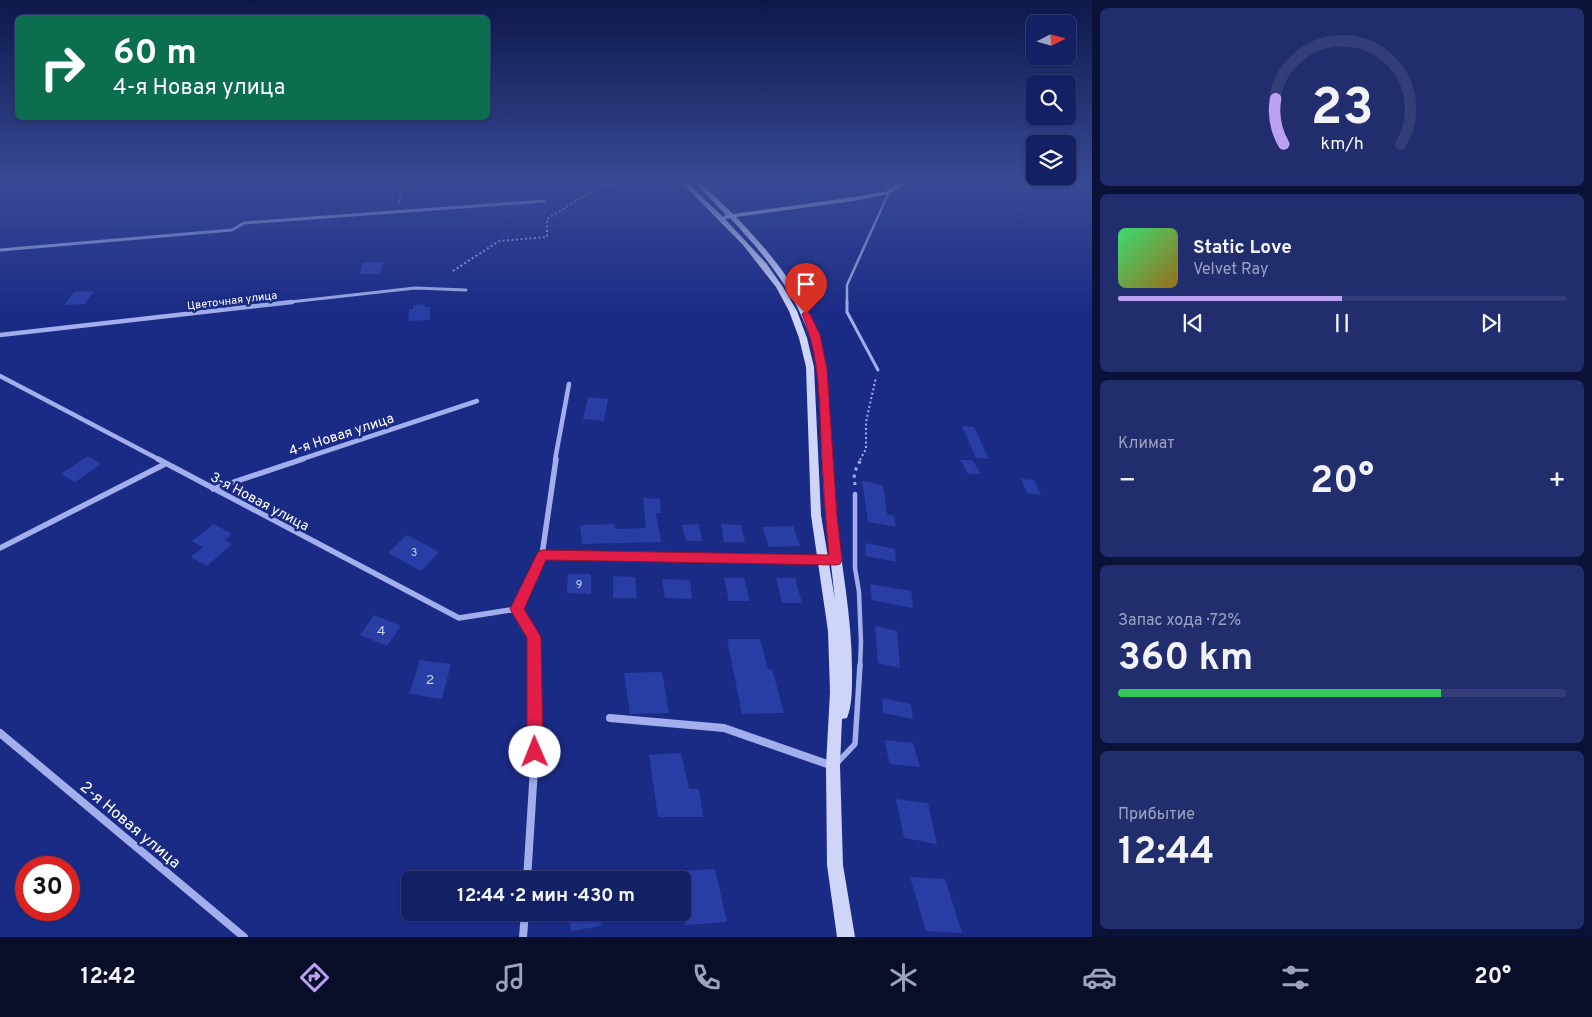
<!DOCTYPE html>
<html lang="ru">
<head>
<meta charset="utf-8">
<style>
  :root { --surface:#142064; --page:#212d6d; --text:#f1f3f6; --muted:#9da3bf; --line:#333e78; --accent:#bca0f2 }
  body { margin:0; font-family:Overpass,sans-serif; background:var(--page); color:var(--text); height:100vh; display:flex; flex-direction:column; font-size:19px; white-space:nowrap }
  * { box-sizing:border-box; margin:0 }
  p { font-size:16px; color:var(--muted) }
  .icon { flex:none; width:28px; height:28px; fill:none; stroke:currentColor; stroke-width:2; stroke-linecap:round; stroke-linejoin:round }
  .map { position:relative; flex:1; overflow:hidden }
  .drawer { display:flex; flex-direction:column; gap:8px; padding:8px; background:#0b1237; width:500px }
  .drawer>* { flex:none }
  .banner { position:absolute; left:15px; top:15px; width:475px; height:105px; border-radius:8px; box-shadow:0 1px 4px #0004,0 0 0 1px var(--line); background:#0b6e4f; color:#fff; overflow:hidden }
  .needle { width:32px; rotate:84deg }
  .buttons { position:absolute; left:1026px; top:15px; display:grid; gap:10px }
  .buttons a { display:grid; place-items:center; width:50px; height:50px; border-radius:8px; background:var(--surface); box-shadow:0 1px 4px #0004,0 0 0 1px var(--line); font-size:25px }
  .speed { position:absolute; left:15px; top:856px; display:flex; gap:10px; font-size:25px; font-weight:700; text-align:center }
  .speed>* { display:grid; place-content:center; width:65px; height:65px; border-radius:50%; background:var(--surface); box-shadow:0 1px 4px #0004,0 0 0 1px var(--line); line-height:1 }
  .speed .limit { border:8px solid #d22; background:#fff; color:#111 }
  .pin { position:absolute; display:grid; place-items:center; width:42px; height:42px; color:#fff; margin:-51px -21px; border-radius:50% 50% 50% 0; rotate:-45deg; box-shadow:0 0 5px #0007 }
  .pin .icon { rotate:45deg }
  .me { position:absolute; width:55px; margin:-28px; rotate:359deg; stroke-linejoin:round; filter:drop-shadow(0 0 4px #0008) }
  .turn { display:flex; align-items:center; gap:18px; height:105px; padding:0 15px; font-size:22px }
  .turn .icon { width:65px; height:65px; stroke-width:2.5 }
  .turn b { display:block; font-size:35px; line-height:42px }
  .big { font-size:38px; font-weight:700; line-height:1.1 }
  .drawer .tile { flex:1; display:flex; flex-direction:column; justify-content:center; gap:8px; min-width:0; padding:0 18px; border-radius:8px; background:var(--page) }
  .drawer .dial { align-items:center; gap:0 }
  .dial svg { height:130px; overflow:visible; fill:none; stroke:var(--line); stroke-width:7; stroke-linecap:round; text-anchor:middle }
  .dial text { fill:var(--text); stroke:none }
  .song { display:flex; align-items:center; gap:15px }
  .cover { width:60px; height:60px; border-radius:8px; background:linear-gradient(135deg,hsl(140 70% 55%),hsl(40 70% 35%)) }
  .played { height:5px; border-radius:2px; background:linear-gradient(90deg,var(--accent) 50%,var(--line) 50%) }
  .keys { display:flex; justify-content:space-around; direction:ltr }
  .heat { display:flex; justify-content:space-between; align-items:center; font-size:28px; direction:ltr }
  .charge { height:8px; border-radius:4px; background:linear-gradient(90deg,#34c759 72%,var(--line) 0) }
  .trip { position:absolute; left:401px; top:871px; width:290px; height:50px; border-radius:8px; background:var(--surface); box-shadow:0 1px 4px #0004,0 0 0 1px var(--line); font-weight:700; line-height:50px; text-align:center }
  .tab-bar { display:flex; height:80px; justify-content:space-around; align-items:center; background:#080d28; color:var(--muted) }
  .tab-bar .icon { width:35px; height:35px }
  .tab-bar .active { color:var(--accent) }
  .tab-bar b { font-size:22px; color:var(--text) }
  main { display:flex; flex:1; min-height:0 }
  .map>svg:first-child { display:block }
  .building { fill:#293ea5 }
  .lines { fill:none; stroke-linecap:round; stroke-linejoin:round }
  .path-far1 { stroke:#a2afec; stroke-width:2; stroke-dasharray:2 2.5; stroke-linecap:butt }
  .path { stroke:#a2afec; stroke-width:3; stroke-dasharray:3 4.5; stroke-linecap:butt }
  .lane-far3 { stroke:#a2afec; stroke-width:2.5 }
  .lane-far2 { stroke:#a2afec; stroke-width:3 }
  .lane-far1 { stroke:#a2afec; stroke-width:4.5 }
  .lane { stroke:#a2afec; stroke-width:5.5 }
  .street-far3 { stroke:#a2afec; stroke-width:3 }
  .street-far2 { stroke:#a2afec; stroke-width:4.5 }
  .street-far1 { stroke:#a2afec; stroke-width:5.5 }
  .street { stroke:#a2afec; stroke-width:8 }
  .secondary { fill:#ced5f9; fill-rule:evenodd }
  .route { fill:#e11d48; stroke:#92132f }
  .labels { text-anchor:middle; stroke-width:5; stroke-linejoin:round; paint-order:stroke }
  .far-street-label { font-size:11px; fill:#fff; stroke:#1a2b86 }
  .number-label { font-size:11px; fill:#cacfe8 }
  .street-label { font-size:14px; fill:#fff; stroke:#1a2b86 }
  .near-number-label { font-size:14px; fill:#cacfe8 }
  .near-street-label { font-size:16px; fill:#fff; stroke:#1a2b86 }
</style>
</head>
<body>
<main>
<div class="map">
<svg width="1092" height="937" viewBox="0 0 1092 937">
  <rect width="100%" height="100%" fill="#1a2b86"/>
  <g class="building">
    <path d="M383 262 380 274H360L363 263Z"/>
    <path d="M94 291 85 304 64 305 74 292Z"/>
    <path d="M425 304V307H430V320L408 321 409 309H413V305Z"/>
    <path d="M588 397 608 399 604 421 583 419Z"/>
    <path d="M962 426 974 427 989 459 976 458Z"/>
    <path d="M88 456 101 464 75 482 61 474Z"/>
    <path d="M960 460H972L981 474H968Z"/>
    <path d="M1021 479 1034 480 1041 495 1027 493Z"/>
    <path d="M862 481 883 485 887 514 894 516 896 527 868 522Z"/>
    <path d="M643 498 660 499 661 513H656L661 542 582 544 580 525 614 524 615 529 646 528Z"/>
    <path d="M214 524 232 534 225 540 232 544 207 566 191 557 203 547 192 541Z"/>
    <path d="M699 524 702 541H686L682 525Z"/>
    <path d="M721 524 741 525 745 542H724Z"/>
    <path d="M793 526 800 546 769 547 762 527Z"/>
    <path d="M407 535 439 552 421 571 388 553Z"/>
    <path d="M865 543 895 549 896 562 866 556Z"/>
    <path d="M568 574H591V594L567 593Z"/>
    <path d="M613 576 635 577 637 598H613Z"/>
    <path d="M724 578H744L750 601H729Z"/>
    <path d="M776 578H795L802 603H782Z"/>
    <path d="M662 579 690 580 692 599 665 598Z"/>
    <path d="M870 584 911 591 913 608 872 600Z"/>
    <path d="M374 615 401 626 387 646 360 635Z"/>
    <path d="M875 626 897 631 900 668 878 663Z"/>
    <path d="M727 639H760L768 669H772L784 713 742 714Z"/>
    <path d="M420 660 451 664 442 699 409 694Z"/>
    <path d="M662 672 669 713 630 714 624 673Z"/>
    <path d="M882 698 911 704 913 719 883 713Z"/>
    <path d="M884 740 913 743 920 767 890 764Z"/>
    <path d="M681 753 689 789H699L703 817H658L649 755Z"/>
    <path d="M896 799 928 803 937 844 904 838Z"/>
    <path d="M715 869 727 922 685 925 682 913V871Z"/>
    <path d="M910 877 945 879 962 933 926 931Z"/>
    <path d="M569 912H599L601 926 571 931Z"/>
  </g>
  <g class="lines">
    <g class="path-far1">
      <path d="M399 203 402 187 418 183"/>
      <path d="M453 271 499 241 547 237V219L584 196 615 183"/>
      <path d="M860 460 866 449V422L876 377"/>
    </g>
    <path class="path" d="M855 485 854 473 861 459"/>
    <path class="lane-far3" d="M847 303V285L889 192"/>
    <path class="lane-far2" d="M847 302V312L878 370"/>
    <path class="lane-far1" d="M855 494V568L859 592 861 642 860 667"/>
    <path class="lane" d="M838 762 855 744 860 665"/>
    <g class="street-far3">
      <path d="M0 250 232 230 244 223 544 201"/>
      <path d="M281 303 415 288 466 290"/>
    </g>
    <g class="street-far2">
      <path d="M0 335 292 302"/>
      <path d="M0 376 160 460"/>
      <path d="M299 460 477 401"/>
      <path d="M555 460 569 384"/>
    </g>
    <g class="street-far1">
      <path d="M158 459 459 618 517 609"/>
      <path d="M213 489 303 459"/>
      <path d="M0 548 165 464"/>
      <path d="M542 555 836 560"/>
      <path d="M517 609 534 637V667"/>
      <path d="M517 609 542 555 556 459"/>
    </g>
    <g class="street">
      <path d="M610 718 724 728 830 765"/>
      <path d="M0 733 244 937"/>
      <path d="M527 880 535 752 534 665"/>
      <path d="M523 937 525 912"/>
    </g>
    <path class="secondary" d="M682 183H688L723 217 726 215 695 183H701L733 214 854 197 887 191 900 183H907L889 194 854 201 736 217C770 252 805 294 820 342 827 366 828 391 829 417 831 443 832 470 834 496 839 556 853 616 852 677 852 689 852 706 847 718L842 719 840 766 843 865 855 937H837L827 865 826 766 830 692 828 631 811 515 806 367 799 338 789 311 776 287 743 245ZM730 218C764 254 796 293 811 340 823 378 820 421 822 461 824 507 830 554 835 600L821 515 814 367 807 338 797 311 783 287 766 263 725 219Z"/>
  </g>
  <linearGradient id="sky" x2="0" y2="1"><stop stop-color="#0e184a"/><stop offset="0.58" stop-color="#384a95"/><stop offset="1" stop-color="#384a95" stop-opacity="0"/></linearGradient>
  <rect width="1092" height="314" fill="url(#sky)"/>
  <path class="route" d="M806 311 810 314 820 335 827 369 837 516 842 560 840 564 836 565 546 560 524 609 541 637 543 752 541 758 535 760 530 758 527 752V638L510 609 538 552 542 550 829 555C825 516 823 477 821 437 819 393 819 355 802 314Z"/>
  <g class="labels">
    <g class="far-street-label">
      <text transform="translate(232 300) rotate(-7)" y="4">Цветочная улица</text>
    </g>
    <g class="number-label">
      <text x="414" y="556">3</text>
      <text x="579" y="588">9</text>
    </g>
    <g class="street-label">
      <text transform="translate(341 434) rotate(-18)" y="5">4-я Новая улица</text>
      <text transform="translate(260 501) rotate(28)" y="5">3-я Новая улица</text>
    </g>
    <g class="near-number-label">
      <text x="381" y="635">4</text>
      <text x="430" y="684">2</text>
    </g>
    <g class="near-street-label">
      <text transform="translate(131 824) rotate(40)" y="6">2-я Новая улица</text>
    </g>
  </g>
</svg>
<div class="buttons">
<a><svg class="needle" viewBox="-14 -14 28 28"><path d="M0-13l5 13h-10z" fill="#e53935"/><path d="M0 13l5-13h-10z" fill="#9da3bf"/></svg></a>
<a><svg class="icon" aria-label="search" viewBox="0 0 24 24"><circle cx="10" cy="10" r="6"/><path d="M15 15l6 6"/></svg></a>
<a><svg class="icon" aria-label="layers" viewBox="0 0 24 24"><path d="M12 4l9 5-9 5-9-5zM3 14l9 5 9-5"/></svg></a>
</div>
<div class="speed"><div class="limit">30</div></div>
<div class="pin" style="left:806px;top:314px;background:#d93025"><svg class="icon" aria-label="arrive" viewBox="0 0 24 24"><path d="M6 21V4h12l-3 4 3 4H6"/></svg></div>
<svg class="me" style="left:535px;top:752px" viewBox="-20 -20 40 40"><circle r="19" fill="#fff"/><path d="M0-13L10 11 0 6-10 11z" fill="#e11d48"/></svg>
<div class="trip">12:44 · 2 мин · 430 m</div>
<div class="banner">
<div class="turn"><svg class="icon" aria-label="right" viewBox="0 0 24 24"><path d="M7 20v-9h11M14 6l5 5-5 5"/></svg><div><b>60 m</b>4-я Новая улица</div></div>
</div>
</div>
<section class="drawer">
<div class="tile dial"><svg viewBox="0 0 100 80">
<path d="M14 69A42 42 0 1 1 86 69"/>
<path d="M14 69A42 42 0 0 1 9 41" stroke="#bca0f2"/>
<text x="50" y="56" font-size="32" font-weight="700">23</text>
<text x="50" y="72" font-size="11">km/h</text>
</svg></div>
<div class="tile">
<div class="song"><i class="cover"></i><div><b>Static Love</b><p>Velvet Ray</p></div></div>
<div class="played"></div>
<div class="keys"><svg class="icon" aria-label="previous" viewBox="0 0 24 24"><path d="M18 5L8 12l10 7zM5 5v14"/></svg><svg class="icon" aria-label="pause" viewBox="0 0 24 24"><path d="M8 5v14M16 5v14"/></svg><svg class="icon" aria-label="next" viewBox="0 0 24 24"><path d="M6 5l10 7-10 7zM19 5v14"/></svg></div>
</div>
<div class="tile"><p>Климат</p>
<div class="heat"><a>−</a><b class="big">20°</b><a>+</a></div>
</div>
<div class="tile"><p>Запас хода · 72%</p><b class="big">360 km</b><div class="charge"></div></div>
<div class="tile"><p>Прибытие</p><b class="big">12:44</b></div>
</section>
</main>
<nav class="tab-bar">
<b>12:42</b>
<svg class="icon active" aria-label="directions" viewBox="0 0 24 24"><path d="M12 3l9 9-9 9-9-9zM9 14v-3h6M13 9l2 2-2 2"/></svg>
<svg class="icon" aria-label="music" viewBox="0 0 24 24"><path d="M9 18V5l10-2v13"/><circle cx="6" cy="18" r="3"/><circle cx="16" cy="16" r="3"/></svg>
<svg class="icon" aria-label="phone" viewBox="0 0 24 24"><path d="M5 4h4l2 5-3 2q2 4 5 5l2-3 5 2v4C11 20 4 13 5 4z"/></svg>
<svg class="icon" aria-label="climate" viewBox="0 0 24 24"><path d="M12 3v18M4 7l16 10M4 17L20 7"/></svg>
<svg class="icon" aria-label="car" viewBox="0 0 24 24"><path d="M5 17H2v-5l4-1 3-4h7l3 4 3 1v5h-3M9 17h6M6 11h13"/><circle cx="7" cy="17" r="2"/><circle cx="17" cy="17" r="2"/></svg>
<svg class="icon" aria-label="filters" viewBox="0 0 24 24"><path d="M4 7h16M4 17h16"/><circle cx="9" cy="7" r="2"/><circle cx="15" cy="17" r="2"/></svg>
<b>20°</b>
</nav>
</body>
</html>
